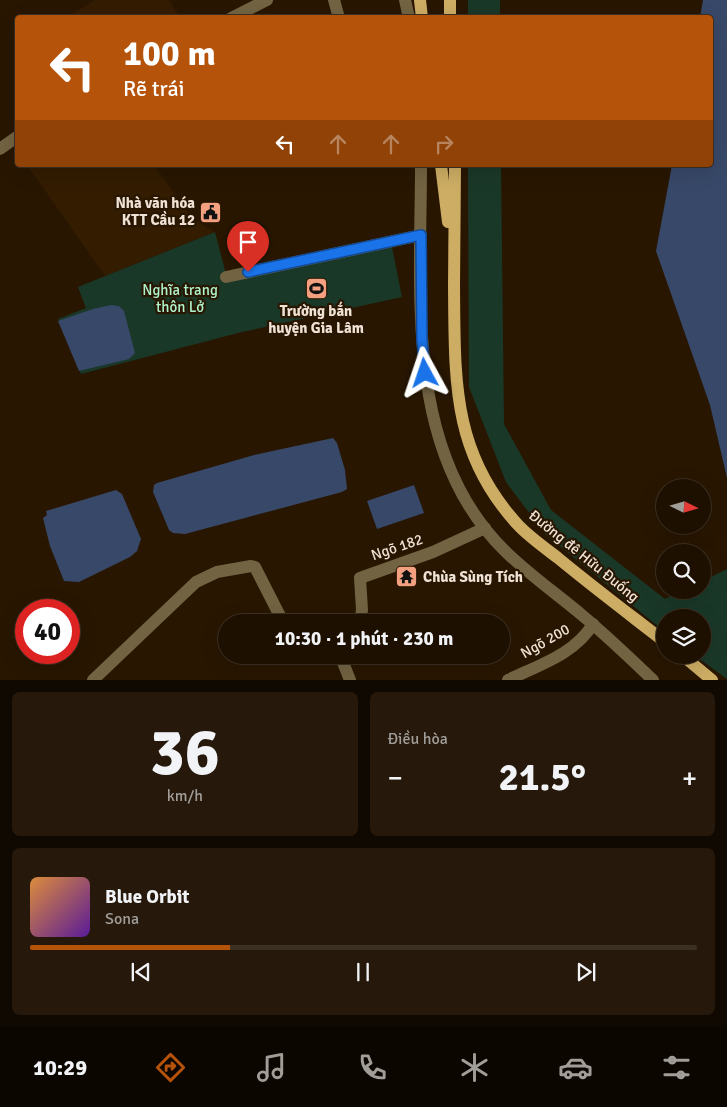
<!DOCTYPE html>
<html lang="vi">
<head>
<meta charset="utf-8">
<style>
  :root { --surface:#1e1001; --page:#26190b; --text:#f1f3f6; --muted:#a19d99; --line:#3c3023; --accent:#b45309 }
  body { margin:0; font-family:Signika,sans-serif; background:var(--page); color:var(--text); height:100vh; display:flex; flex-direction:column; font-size:19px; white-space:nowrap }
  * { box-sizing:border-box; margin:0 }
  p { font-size:16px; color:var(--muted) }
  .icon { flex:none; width:28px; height:28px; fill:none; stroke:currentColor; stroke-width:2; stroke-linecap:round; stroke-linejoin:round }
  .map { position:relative; height:680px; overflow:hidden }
  .side { display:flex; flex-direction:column; gap:12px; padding:12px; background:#100901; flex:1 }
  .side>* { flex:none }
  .banner { position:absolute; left:15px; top:15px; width:698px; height:152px; border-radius:5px; box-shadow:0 5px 20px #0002,0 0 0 1px var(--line); background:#b45309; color:#fff; overflow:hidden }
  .needle { width:32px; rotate:95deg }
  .tools { position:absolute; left:656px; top:479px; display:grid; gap:10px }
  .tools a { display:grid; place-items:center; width:55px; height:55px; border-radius:50%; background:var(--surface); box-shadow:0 5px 20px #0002,0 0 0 1px var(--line); font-size:25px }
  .speed { position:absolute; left:15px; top:599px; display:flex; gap:10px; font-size:25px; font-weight:700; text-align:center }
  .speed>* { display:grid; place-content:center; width:65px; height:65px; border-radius:50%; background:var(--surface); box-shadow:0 5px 20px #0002,0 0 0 1px var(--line); line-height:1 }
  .speed .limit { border:8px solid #d22; background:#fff; color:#111 }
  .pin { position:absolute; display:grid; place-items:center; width:42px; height:42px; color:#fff; margin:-51px -21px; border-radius:50% 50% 50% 0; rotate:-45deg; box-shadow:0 0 5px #0007 }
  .pin .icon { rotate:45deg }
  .me { position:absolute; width:55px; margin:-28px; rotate:355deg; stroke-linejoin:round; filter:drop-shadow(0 0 4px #0008) }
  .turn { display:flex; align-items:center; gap:18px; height:105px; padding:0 25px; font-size:22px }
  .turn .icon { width:65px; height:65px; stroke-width:2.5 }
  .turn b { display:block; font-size:35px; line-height:42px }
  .lanes { display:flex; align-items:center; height:48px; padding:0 25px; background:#0003; justify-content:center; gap:25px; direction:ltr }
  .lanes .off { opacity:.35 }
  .big { font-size:38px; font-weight:700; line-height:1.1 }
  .side .widget { flex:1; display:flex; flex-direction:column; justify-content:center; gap:8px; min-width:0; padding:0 18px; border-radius:8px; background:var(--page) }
  .side .dial { align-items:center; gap:0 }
  .dial b { font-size:65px; line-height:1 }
  .song { display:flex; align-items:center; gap:15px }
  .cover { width:60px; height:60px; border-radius:8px; background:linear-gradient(135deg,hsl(30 70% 55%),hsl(270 70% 35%)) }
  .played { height:5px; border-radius:2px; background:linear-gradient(90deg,var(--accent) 30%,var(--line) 30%) }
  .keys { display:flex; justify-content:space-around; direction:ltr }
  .heat { display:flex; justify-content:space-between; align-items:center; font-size:28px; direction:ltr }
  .side .tiles { flex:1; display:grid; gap:12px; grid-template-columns:1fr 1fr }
  .widget:last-child { grid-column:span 2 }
  .trip { position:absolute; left:218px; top:614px; width:292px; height:50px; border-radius:25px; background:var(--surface); box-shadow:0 5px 20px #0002,0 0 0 1px var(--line); font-weight:700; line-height:50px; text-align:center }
  .menu { display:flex; height:80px; justify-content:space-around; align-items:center; background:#0c0600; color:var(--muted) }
  .menu .icon { width:35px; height:35px }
  .menu .active { color:var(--accent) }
  .menu b { font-size:22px; color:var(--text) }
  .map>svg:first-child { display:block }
  .built { fill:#331c00 }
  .green { fill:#1a3828 }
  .water { fill:#384868 }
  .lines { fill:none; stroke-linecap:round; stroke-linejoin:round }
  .minor { stroke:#726342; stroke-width:12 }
  .major { stroke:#cdad64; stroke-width:12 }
  .route-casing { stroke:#114b97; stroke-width:12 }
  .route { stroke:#1a73e8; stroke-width:9 }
  .labels { text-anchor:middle; stroke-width:4.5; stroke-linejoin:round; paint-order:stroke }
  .poi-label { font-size:15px; font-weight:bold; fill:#efe2d5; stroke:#281601; text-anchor:end }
  .park-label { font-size:15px; fill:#aff3cd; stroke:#281601 }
  .street-label { font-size:15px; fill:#efe2d5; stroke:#281601 }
</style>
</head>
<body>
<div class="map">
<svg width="727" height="680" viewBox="0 0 727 680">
  <rect width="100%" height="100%" fill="#281601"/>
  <g class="built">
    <path d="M95 0H169L180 17H72L70 15Z"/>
    <path d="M27 165H154L193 219 215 232 105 276Z"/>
  </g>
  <g class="green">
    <rect x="468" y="0" width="32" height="17"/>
    <path d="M468 165H501L504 424 551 510 665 599 684 590H702L703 581 727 569V679L694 655H702V618H665V632L545 534 506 482 469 387Z"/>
    <path d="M215 232 226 274 391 242 402 297 242 332 81 374 58 319 86 308 78 287Z"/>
  </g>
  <g class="water">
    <path d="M703 0H727V478L710 405 656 251 672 165H710V18L700 17Z"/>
    <path d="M111 305 119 306 124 311 135 353 129 359 79 371 58 321 93 309Z"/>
    <path d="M333 438 337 443 345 470 347 489 342 492 185 534 173 533 169 530 153 492 154 485 157 483 254 455Z"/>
    <path d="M414 485 424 513 377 529 367 501Z"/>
    <path d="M116 490 122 494 141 539 137 551 130 557 79 582 64 581 50 546 43 518 47 515 46 511Z"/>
  </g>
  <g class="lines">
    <g class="minor">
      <path d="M334 0 339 18"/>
      <path d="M405 0 409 18"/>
      <path d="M231 18 267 0"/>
      <path d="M0 149 18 136"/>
      <path d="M421 165C421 294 404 451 504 550 528 574 557 594 583 616 607 636 630 658 653 680"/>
      <path d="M226 277 421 235"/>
      <path d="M360 622 362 610 360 578 433 552 485 528"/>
      <path d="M340 655 350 680"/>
      <path d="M93 680 196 582 217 572 251 566 255 567 283 622"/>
      <path d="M508 680C539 665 575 654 593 624"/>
    </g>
    <g class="major">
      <path d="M420 0 422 18"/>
      <path d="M450 0V18"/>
      <path d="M441 165 448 222"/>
      <path d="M455 165C455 205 454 246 454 286 455 379 451 454 520 527 531 538 545 548 558 558 593 587 629 614 665 642"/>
      <path d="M682 655 712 680"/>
    </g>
  </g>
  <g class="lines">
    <defs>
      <path id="route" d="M248 272 421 235 422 340 425 373"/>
    </defs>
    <use href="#route" class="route-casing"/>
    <use href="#route" class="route"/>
  </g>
  <defs>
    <symbol id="civic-square" viewBox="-11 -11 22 22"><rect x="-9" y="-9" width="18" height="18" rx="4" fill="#f3a081" stroke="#281601"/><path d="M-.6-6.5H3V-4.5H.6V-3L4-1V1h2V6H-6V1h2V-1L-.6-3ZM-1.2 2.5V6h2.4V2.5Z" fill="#111"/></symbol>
    <symbol id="stadium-square" viewBox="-11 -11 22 22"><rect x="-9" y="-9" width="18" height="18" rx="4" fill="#f3a081" stroke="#281601"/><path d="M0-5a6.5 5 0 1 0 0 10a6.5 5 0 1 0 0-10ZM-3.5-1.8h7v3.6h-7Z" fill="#111"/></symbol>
    <symbol id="temple-square" viewBox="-11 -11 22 22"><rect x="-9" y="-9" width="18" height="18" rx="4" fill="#f3a081" stroke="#281601"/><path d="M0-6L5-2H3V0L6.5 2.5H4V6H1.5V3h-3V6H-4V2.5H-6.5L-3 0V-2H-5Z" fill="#111"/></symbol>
  </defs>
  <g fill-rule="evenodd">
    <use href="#civic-square" x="198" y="200" width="25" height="25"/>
    <use href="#stadium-square" x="304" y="276" width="25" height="25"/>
    <use href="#temple-square" x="394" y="564" width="25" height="25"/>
  </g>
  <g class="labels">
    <g class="poi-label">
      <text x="195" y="208">Nhà văn hóa<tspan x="195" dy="17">KTT Cầu 12</tspan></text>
      <text x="316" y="316" text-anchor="middle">Trường bắn<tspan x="316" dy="17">huyện Gia Lâm</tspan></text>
      <text x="423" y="582" text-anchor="start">Chùa Sùng Tích</text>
    </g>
    <g class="park-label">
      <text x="180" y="295">Nghĩa trang<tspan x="180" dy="17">thôn Lở</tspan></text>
    </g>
    <g class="street-label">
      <text transform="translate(397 547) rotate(-19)" y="5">Ngõ 182</text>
      <text transform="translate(584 556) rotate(39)" y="5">Đường đê Hữu Đuống</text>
      <text transform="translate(545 641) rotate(-30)" y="5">Ngõ 200</text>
    </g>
  </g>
</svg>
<div class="tools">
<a><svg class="needle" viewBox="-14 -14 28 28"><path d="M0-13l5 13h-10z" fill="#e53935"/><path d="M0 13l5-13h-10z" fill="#a19d99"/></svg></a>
<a><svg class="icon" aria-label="search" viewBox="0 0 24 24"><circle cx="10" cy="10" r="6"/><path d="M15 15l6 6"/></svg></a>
<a><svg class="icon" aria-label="layers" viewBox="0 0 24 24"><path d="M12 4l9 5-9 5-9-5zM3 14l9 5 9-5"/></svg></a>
</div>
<div class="speed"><div class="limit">40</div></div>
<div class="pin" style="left:248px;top:272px;background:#d93025"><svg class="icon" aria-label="arrive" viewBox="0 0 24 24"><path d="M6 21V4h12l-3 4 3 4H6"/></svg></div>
<svg class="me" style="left:425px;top:373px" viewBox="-20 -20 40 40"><path d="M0-17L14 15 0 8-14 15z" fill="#1a73e8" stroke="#fff" stroke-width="4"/></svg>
<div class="trip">10:30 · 1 phút · 230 m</div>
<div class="banner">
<div class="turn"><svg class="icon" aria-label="left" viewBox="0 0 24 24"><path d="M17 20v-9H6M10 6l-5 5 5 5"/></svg><div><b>100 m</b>Rẽ trái</div></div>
<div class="lanes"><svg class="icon" aria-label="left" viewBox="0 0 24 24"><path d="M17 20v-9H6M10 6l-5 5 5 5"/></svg><svg class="icon off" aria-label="ahead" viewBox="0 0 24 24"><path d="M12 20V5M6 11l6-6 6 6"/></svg><svg class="icon off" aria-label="ahead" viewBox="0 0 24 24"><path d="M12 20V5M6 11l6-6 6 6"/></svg><svg class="icon off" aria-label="right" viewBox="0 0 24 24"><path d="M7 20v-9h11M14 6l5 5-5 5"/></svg></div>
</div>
</div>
<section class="side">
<div class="tiles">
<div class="widget dial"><b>36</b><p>km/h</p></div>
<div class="widget"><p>Điều hòa</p>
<div class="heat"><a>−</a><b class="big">21.5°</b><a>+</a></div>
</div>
<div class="widget">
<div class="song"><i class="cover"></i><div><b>Blue Orbit</b><p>Sona</p></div></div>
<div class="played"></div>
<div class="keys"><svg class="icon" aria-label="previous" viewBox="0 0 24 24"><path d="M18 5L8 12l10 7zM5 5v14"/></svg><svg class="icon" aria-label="pause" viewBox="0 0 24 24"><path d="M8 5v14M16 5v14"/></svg><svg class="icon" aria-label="next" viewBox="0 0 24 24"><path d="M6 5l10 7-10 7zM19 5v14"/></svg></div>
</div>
</div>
</section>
<nav class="menu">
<b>10:29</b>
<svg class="icon active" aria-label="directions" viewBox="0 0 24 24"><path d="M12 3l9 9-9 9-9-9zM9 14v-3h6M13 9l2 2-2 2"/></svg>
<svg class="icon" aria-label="music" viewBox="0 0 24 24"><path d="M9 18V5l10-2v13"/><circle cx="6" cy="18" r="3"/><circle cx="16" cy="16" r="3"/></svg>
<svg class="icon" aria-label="phone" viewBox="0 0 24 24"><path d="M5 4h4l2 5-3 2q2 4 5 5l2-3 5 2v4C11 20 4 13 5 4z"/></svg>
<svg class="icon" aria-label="climate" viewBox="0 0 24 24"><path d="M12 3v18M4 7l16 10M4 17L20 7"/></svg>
<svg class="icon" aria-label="car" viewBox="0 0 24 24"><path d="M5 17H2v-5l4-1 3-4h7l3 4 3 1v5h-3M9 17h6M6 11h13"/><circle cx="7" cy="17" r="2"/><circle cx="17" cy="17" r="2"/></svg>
<svg class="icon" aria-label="filters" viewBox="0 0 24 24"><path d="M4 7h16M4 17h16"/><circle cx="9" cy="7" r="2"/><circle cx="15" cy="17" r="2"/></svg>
</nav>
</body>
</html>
